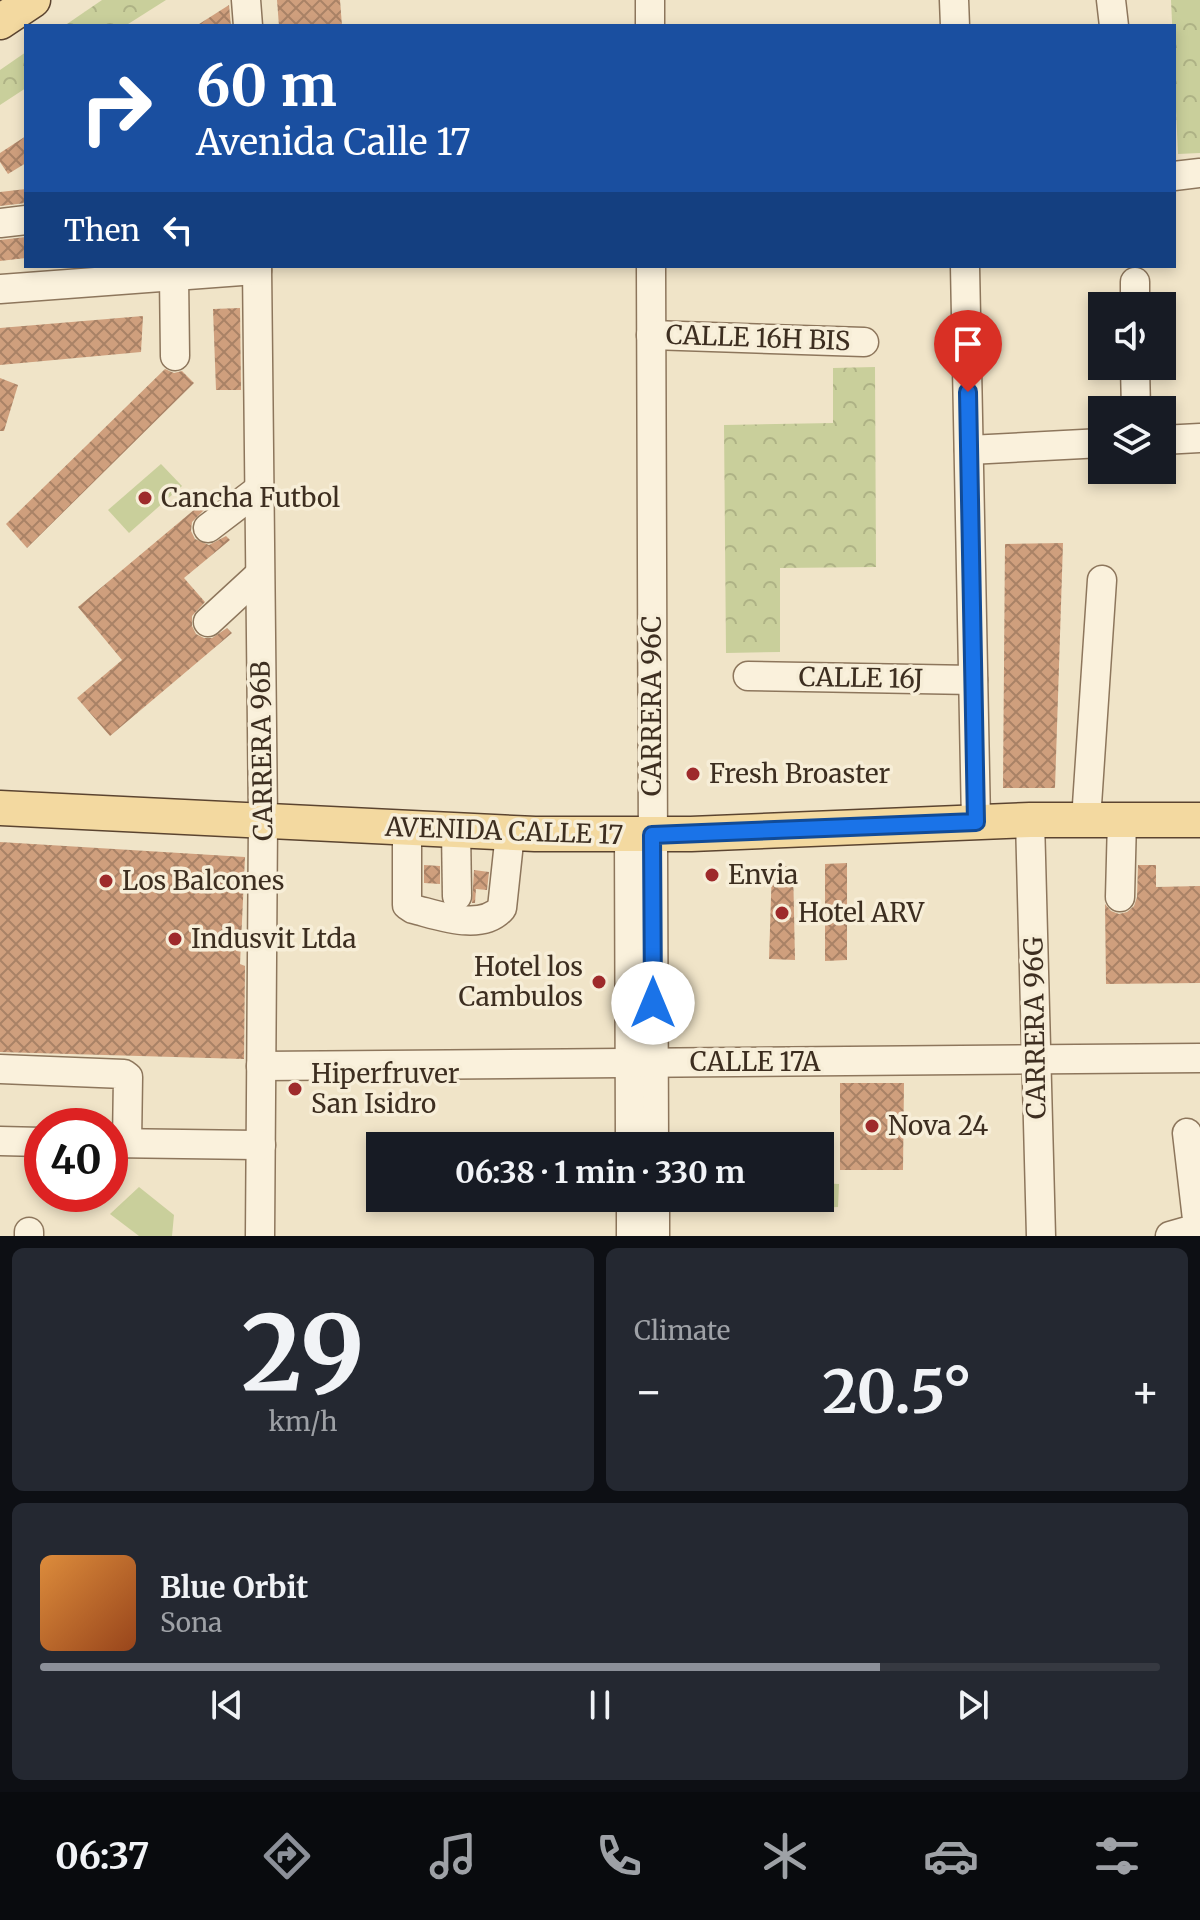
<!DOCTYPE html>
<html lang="en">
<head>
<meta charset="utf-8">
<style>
  :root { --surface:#171b24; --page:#242831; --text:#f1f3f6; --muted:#9ea1a6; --line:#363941; --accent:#8c9099 }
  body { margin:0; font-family:Merriweather,serif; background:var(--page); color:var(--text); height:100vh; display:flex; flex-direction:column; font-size:30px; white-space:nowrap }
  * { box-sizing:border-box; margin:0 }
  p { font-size:26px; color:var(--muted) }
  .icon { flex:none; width:44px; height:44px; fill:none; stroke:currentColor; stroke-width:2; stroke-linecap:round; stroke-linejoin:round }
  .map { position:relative; height:1236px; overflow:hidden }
  .side { display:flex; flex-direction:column; gap:12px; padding:12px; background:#0d0f14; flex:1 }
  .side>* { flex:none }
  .top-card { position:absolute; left:24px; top:24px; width:1152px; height:244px; border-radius:0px; box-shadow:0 4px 12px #0003; background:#1a4fa0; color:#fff; overflow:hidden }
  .tools { position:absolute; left:1088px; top:292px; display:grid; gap:16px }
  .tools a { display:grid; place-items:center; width:88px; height:88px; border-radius:0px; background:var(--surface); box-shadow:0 4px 12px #0003; font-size:40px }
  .speed { position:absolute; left:24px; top:1108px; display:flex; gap:16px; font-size:40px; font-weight:700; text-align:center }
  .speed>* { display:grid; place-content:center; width:104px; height:104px; border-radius:50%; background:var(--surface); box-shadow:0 4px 12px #0003; line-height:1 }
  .speed .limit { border:12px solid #d22; background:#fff; color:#111 }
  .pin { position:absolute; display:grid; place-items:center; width:68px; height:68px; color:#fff; margin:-82px -34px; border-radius:50% 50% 50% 0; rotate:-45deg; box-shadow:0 0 8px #0007 }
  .pin .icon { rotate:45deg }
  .me { position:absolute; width:88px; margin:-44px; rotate:0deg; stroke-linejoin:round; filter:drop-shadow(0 0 6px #0008) }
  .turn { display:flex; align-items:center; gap:28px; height:168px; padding:0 40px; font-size:36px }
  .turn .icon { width:104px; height:104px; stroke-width:2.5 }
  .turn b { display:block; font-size:56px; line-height:68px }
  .then { display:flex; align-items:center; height:76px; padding:0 40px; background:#0003; gap:16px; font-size:30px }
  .big { font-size:60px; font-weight:700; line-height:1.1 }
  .side .widget { flex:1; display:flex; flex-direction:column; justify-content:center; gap:12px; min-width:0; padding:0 28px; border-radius:12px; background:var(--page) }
  .side .dial { align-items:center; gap:0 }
  .dial b { font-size:104px; line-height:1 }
  .song { display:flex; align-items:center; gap:24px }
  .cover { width:96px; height:96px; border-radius:12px; background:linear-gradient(135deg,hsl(30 70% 55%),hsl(20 70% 35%)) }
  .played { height:8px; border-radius:4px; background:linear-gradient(90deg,var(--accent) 75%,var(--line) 75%) }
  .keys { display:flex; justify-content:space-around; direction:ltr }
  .heat { display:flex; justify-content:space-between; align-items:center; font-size:44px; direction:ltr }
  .side .tiles { flex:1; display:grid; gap:12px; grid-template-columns:1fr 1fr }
  .widget:last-child { grid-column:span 2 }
  .trip { position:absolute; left:366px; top:1132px; width:468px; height:80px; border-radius:0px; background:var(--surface); box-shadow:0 4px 12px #0003; font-weight:700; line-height:80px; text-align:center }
  .tab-bar { display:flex; height:128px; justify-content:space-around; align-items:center; background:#090b0e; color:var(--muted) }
  .tab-bar .icon { width:56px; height:56px }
  .tab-bar .active { color:var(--accent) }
  .tab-bar b { font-size:36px; color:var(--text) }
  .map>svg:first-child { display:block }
  .grass { fill:#c9cf9b }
  .forest { fill:url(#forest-crowns) }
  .building { fill:url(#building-cross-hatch) }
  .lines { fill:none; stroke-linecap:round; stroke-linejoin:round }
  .minor-casing { stroke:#8d765c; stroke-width:31 }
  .major-casing { stroke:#5b4430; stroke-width:37 }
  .minor { stroke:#faf1dc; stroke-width:28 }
  .major { stroke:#f3d9a0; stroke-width:34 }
  .route-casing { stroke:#114b97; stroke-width:20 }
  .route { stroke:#1a73e8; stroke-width:14 }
  .poi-dot { fill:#9e2a2b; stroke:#f7eed8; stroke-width:3 }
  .labels { text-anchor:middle; stroke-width:7; stroke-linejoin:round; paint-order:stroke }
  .street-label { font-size:26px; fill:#3d2e20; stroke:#f7eed8 }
  .poi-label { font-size:26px; fill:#3d2e20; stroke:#f7eed8; text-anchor:start }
</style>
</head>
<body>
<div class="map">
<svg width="1200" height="1236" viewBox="0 0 1200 1236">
  <defs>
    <pattern id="forest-crowns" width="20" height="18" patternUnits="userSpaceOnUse" patternTransform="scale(2)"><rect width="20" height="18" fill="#c9cf9b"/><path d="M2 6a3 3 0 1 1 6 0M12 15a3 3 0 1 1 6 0" fill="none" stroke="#aeb285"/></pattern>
    <pattern id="building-cross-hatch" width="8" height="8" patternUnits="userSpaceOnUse" patternTransform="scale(2)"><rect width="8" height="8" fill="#cf9f7d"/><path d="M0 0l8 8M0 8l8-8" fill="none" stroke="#a98266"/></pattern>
  </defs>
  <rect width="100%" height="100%" fill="#f0e4c8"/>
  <g class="grass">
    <path d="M161 464 182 486 129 533 108 510Z"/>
    <path d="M820 1183 839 1184 838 1207 772 1210V1198H820Z"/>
    <path d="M139 1187 174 1215 172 1236H139L110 1214Z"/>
  </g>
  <g class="forest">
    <path d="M102 0H166L125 26H64Z"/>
    <path d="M1171 0H1200V153L1178 154Z"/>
    <path d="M26 52V88L0 105V70Z"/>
    <path d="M875 367 876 567 780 568V652L726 653 724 425 833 423V368Z"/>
  </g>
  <g class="building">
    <path d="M277 0H340L342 26H279Z"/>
    <path d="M229 5 231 26H196Z"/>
    <path d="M26 136V163L8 174 0 162V153Z"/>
    <path d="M26 189V203L0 206V192Z"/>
    <path d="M26 237V258L0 261V240Z"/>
    <path d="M240 308 241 390H216L213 309Z"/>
    <path d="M143 316 141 352 0 365V328Z"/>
    <path d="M165 369 174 373 182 371 194 383 27 548 6 524Z"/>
    <path d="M0 378 18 385 4 431H0Z"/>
    <path d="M201 504 205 509 192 522 191 531 195 539 209 545 226 536 230 540 184 578 205 602 192 616V626L196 634 204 638H212L227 628 232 633 110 736 77 698 122 660 78 607Z"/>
    <path d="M1063 543 1055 788H1003L1005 544Z"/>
    <path d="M0 842 245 857 240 964 245 966 244 1059 0 1052Z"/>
    <path d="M847 863V960L825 961V864Z"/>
    <path d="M424 865 440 866V884L424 883Z"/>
    <path d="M1138 865H1156V887L1200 886V983L1106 984 1105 904 1111 911 1119 914 1127 912 1134 906 1137 897Z"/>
    <path d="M793 866 795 960 769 959 772 867Z"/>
    <path d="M474 870 489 872 487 890 476 889 475 903H472Z"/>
    <path d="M840 1083H904L903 1170H840Z"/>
  </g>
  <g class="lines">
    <defs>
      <g id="minor">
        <path d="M246 0 248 26"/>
        <path d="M650 0V26"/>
        <path d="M954 0 955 26"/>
        <path d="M1111 0 1114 26"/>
        <path d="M1174 176 1200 173"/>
        <path d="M0 223 26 220"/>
        <path d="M257 266 263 821 260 1236"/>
        <path d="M651 266 654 1146"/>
        <path d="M965 266 976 822"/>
        <path d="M174 276 175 356"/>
        <path d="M1135 282V306"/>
        <path d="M0 289 257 270"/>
        <path d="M651 335 864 342"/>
        <path d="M1135 366 1136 410"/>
        <path d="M1162 440 1200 438"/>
        <path d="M969 450 1102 443"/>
        <path d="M208 528 258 490"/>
        <path d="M208 622 259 575"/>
        <path d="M748 676 973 680"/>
        <path d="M1030 820 1041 1236"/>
        <path d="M1086 820 1102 580"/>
        <path d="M407 828V905L413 909C438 915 482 932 502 908L510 833"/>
        <path d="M456 830 457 896"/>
        <path d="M629 835 630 1146"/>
        <path d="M1120 897 1122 820"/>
        <path d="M261 1066 1200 1058"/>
        <path d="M0 1069 124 1074 128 1077 127 1143"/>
        <path d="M0 1141 42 1142"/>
        <path d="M110 1143 261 1145"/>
        <path d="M631 1198V1236"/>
        <path d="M655 1198V1236"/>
        <path d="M29 1236V1232"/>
        <path d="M1170 1236 1198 1228 1187 1133"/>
      </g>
      <g id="major">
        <path d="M0 22 33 0"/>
        <path d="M0 808 535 834H691L1030 820H1200"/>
      </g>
    </defs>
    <use href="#minor" class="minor-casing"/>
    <use href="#major" class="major-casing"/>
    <use href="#minor" class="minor"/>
    <use href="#major" class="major"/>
  </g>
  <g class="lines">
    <defs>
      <path id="route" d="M653 1003 652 835 976 822 968 392"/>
    </defs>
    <use href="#route" class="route-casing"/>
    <use href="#route" class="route"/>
  </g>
  <g class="poi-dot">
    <circle cx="145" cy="498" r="8"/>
    <circle cx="693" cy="774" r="8"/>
    <circle cx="712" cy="875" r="8"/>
    <circle cx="106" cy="881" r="8"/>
    <circle cx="782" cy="913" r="8"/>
    <circle cx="175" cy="939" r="8"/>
    <circle cx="599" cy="982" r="8"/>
    <circle cx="295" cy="1089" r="8"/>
    <circle cx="872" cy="1126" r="8"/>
  </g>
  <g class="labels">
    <g class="street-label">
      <text transform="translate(758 338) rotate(2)" y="9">CALLE 16H BIS</text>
      <text transform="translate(861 678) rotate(1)" y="9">CALLE 16J</text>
      <text transform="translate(652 706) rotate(-90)" y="9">CARRERA 96C</text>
      <text transform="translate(262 751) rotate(-91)" y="9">CARRERA 96B</text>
      <text transform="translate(504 831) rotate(2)" y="9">AVENIDA CALLE 17</text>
      <text transform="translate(1035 1028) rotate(-91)" y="9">CARRERA 96G</text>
      <text x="755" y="1071">CALLE 17A</text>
    </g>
    <g class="poi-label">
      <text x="161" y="507">Cancha Futbol</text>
      <text x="709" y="783">Fresh Broaster</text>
      <text x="728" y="884">Envia</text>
      <text x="122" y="890">Los Balcones</text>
      <text x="798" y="922">Hotel ARV</text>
      <text x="191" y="948">Indusvit Ltda</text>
      <text x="583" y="976" text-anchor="end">Hotel los<tspan x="583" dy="30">Cambulos</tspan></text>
      <text x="311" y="1083">Hiperfruver<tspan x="311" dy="30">San Isidro</tspan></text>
      <text x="888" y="1135">Nova 24</text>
    </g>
  </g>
</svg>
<div class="tools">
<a><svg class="icon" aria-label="sound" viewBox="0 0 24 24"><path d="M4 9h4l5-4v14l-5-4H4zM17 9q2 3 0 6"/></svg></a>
<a><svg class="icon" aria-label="layers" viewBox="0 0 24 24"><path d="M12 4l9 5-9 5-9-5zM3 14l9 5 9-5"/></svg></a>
</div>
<div class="speed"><div class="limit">40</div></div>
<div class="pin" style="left:968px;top:392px;background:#d93025"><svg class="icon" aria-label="arrive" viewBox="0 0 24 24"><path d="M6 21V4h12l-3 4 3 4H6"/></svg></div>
<svg class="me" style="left:653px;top:1003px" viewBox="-20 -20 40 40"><circle r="19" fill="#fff"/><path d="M0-13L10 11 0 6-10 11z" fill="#1a73e8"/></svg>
<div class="trip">06:38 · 1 min · 330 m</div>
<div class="top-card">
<div class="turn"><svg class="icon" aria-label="right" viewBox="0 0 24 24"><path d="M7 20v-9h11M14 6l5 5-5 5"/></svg><div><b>60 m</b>Avenida Calle 17</div></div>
<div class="then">Then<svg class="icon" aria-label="left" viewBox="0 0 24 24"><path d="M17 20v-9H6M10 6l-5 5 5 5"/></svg></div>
</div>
</div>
<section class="side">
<div class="tiles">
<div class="widget dial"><b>29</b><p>km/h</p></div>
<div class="widget"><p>Climate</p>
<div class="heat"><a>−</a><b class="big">20.5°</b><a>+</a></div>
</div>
<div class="widget">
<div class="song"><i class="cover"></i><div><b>Blue Orbit</b><p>Sona</p></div></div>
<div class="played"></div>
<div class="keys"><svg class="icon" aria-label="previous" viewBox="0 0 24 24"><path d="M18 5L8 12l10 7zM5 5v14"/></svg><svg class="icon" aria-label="pause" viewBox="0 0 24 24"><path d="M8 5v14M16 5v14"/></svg><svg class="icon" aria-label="next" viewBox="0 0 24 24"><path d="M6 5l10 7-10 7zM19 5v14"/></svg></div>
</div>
</div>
</section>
<nav class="tab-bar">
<b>06:37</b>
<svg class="icon active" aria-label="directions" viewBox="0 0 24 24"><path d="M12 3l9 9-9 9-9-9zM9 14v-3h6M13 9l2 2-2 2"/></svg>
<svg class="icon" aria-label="music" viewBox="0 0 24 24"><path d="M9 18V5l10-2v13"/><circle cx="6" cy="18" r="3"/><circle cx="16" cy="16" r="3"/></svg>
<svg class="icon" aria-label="phone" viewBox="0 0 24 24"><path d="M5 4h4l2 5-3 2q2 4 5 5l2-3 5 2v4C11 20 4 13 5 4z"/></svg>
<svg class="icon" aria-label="climate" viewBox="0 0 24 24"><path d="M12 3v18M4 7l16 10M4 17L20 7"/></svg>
<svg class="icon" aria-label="car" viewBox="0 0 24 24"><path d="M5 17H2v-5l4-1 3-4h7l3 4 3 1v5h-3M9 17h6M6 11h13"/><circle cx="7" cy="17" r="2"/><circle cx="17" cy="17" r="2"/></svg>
<svg class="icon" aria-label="filters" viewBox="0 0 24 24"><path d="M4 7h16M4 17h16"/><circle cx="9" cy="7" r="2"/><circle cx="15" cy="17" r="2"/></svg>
</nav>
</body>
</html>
